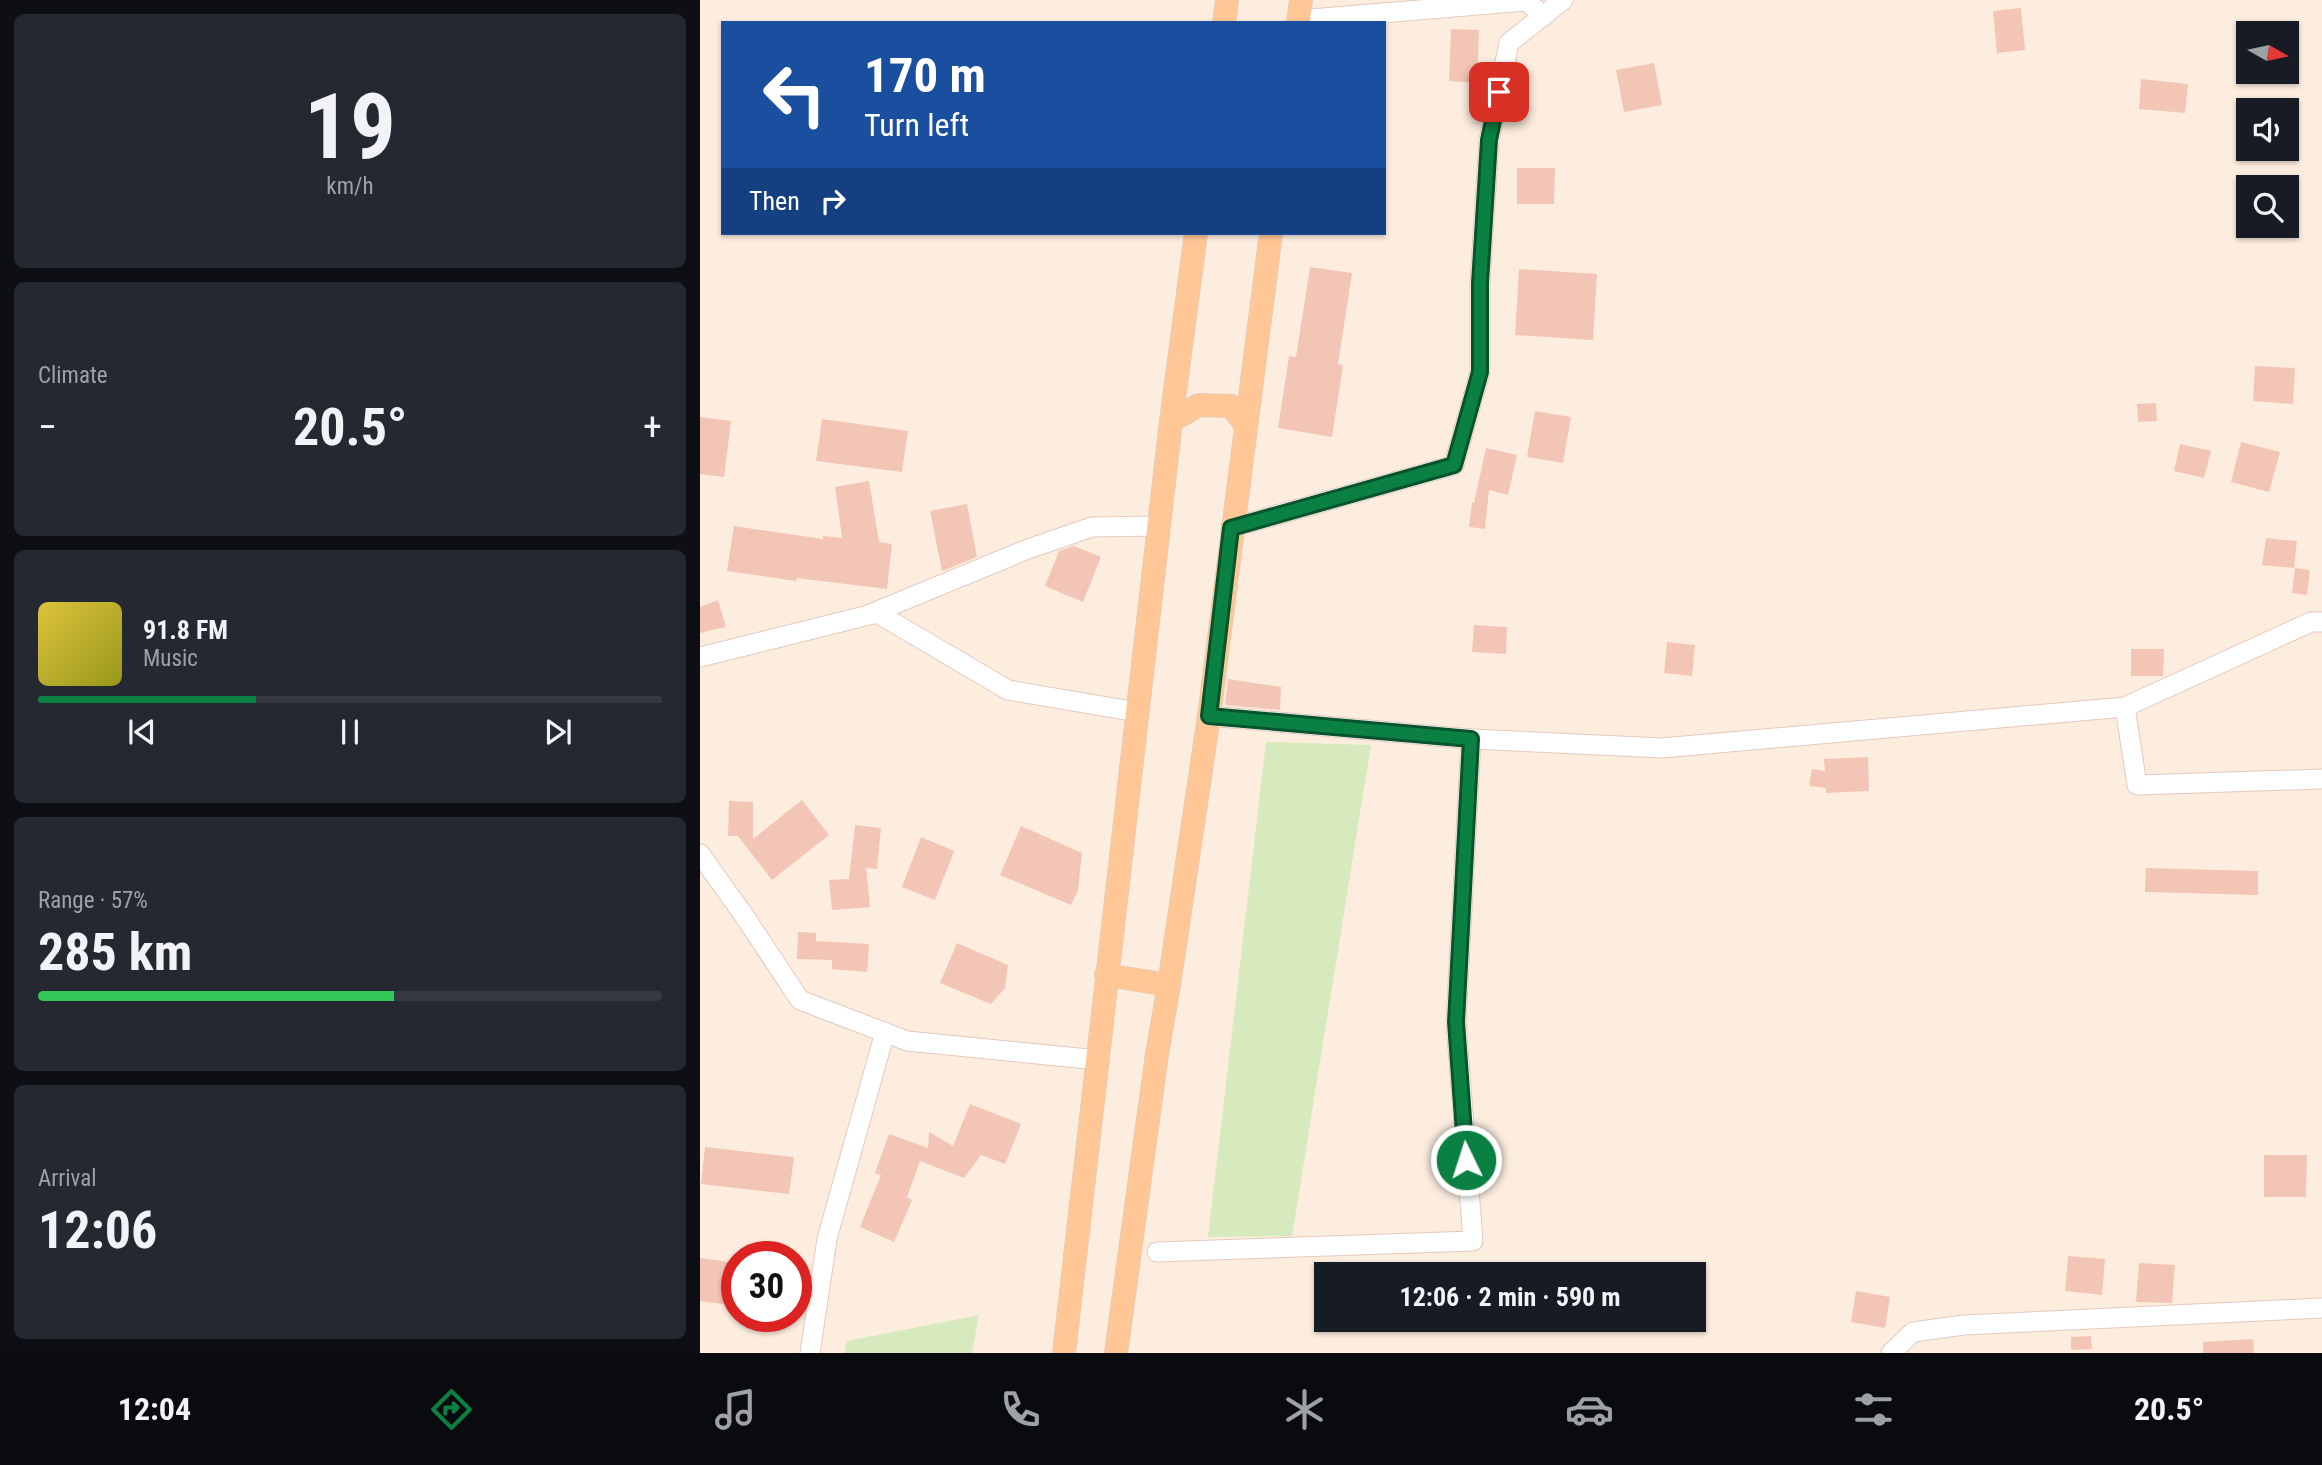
<!DOCTYPE html>
<html lang="en">
<head>
<meta charset="utf-8">
<style>
  :root { --surface:#171b24; --page:#242831; --text:#f1f3f6; --muted:#9ea1a6; --line:#363941; --accent:#0b8043 }
  body { margin:0; font-family:"Roboto Condensed",sans-serif; background:var(--page); color:var(--text); height:100vh; display:flex; flex-direction:column; font-size:26px; white-space:nowrap }
  * { box-sizing:border-box; margin:0 }
  p { font-size:23px; color:var(--muted) }
  .icon { flex:none; width:38px; height:38px; fill:none; stroke:currentColor; stroke-width:2; stroke-linecap:round; stroke-linejoin:round }
  .map { position:relative; flex:1; overflow:hidden }
  .drawer { display:flex; flex-direction:column; gap:14px; padding:14px; background:#0d0f14; width:700px }
  .drawer>* { flex:none }
  .hud { position:absolute; left:21px; top:21px; width:665px; height:214px; border-radius:0px; box-shadow:0 2px 5px #0004; background:#1a4fa0; color:#fff; overflow:hidden }
  .needle { width:46px; rotate:99deg }
  .buttons { position:absolute; left:1536px; top:21px; display:grid; gap:14px }
  .buttons a { display:grid; place-items:center; width:63px; height:63px; border-radius:0px; background:var(--surface); box-shadow:0 2px 5px #0004; font-size:35px }
  .speed { position:absolute; left:21px; top:1241px; display:flex; gap:14px; font-size:35px; font-weight:700; text-align:center }
  .speed>* { display:grid; place-content:center; width:91px; height:91px; border-radius:50%; background:var(--surface); box-shadow:0 2px 5px #0004; line-height:1 }
  .speed .limit { border:10px solid #d22; background:#fff; color:#111 }
  .pin { position:absolute; display:grid; place-items:center; width:60px; height:60px; color:#fff; margin:-30px; border-radius:14px; box-shadow:0 4px 10px #0006 }
  .me { position:absolute; width:77px; margin:-38px; rotate:356deg; stroke-linejoin:round; filter:drop-shadow(0 0 5px #0008) }
  .turn { display:flex; align-items:center; gap:24px; height:147px; padding:0 28px; font-size:32px }
  .turn .icon { width:91px; height:91px; stroke-width:2.5 }
  .turn b { display:block; font-size:49px; line-height:60px }
  .then { display:flex; align-items:center; height:66px; padding:0 28px; background:#0003; gap:14px; font-size:26px }
  .big { font-size:52px; font-weight:700; line-height:1.1 }
  .drawer .card { flex:1; display:flex; flex-direction:column; justify-content:center; gap:10px; min-width:0; padding:0 24px; border-radius:10px; background:var(--page) }
  .drawer .dial { align-items:center; gap:0 }
  .dial b { font-size:91px; line-height:1 }
  .song { display:flex; align-items:center; gap:21px }
  .cover { width:84px; height:84px; border-radius:10px; background:linear-gradient(135deg,hsl(50 70% 55%),hsl(60 70% 35%)) }
  .played { height:7px; border-radius:4px; background:linear-gradient(90deg,var(--accent) 35%,var(--line) 35%) }
  .keys { display:flex; justify-content:space-around; direction:ltr }
  .heat { display:flex; justify-content:space-between; align-items:center; font-size:38px; direction:ltr }
  .charge { height:10px; border-radius:5px; background:linear-gradient(90deg,#34c759 57%,var(--line) 0) }
  .trip { position:absolute; left:614px; top:1262px; width:392px; height:70px; border-radius:0px; background:var(--surface); box-shadow:0 2px 5px #0004; font-weight:700; line-height:70px; text-align:center }
  .dock { display:flex; height:112px; justify-content:space-around; align-items:center; background:#090b0e; color:var(--muted) }
  .dock .icon { width:49px; height:49px }
  .dock .current { color:var(--accent) }
  .dock b { font-size:32px; color:var(--text) }
  main { display:flex; flex:1; min-height:0 }
  .map>svg:first-child { display:block }
  .green { fill:#d7eabe }
  .building { fill:#f3c5b6 }
  .lines { fill:none; stroke-linecap:round; stroke-linejoin:round }
  .minor-casing { stroke:#e3c9be; stroke-width:21 }
  .major-casing { stroke:#d8cecb; stroke-width:24 }
  .minor { stroke:#fff; stroke-width:19 }
  .major { stroke:#fec795; stroke-width:23 }
  .route-casing { stroke:#07532c; stroke-width:18 }
  .route { stroke:#0b8043; stroke-width:12 }
</style>
</head>
<body>
<main>
<section class="drawer">
<div class="card dial"><b>19</b><p>km/h</p></div>
<div class="card"><p>Climate</p>
<div class="heat"><a>−</a><b class="big">20.5°</b><a>+</a></div>
</div>
<div class="card">
<div class="song"><i class="cover"></i><div><b>91.8 FM</b><p>Music</p></div></div>
<div class="played"></div>
<div class="keys"><svg class="icon" aria-label="previous" viewBox="0 0 24 24"><path d="M18 5L8 12l10 7zM5 5v14"/></svg><svg class="icon" aria-label="pause" viewBox="0 0 24 24"><path d="M8 5v14M16 5v14"/></svg><svg class="icon" aria-label="next" viewBox="0 0 24 24"><path d="M6 5l10 7-10 7zM19 5v14"/></svg></div>
</div>
<div class="card"><p>Range · 57%</p><b class="big">285 km</b><div class="charge"></div></div>
<div class="card"><p>Arrival</p><b class="big">12:06</b></div>
</section>
<div class="map">
<svg width="1622" height="1353" viewBox="0 0 1622 1353">
  <rect width="100%" height="100%" fill="#fdeddf"/>
  <g class="green">
    <path d="M566 742 671 745 592 1236 508 1237Z"/>
    <path d="M279 1315 272 1353H145L147 1341Z"/>
  </g>
  <g class="building">
    <path d="M1321 8 1325 50 1297 53 1293 11Z"/>
    <path d="M751 29 779 30 777 83 749 81Z"/>
    <path d="M954 63 962 105 924 112 916 70Z"/>
    <path d="M1441 79 1488 84 1485 113 1439 109Z"/>
    <path d="M817 168H855L854 204H817Z"/>
    <path d="M610 267 652 273 638 364 643 365 632 437 578 428 589 356 596 357Z"/>
    <path d="M819 269 897 274 893 340 815 335Z"/>
    <path d="M1555 366 1595 368 1593 404 1553 401Z"/>
    <path d="M1456 403 1457 421 1438 422 1437 404Z"/>
    <path d="M835 411 871 417 863 463 827 457Z"/>
    <path d="M0 417 31 421 24 477 0 474Z"/>
    <path d="M122 419 208 431 202 472 116 461Z"/>
    <path d="M1541 442 1580 452 1569 492 1531 482Z"/>
    <path d="M1480 444 1511 451 1504 478 1474 471Z"/>
    <path d="M786 448 817 455 808 495 789 490 785 529 769 527 772 502 774 503Z"/>
    <path d="M169 481 179 542 192 544 187 589 97 578 96 581 27 571 34 526 123 539V536L142 538 135 487Z"/>
    <path d="M267 504 277 557 242 571 230 511Z"/>
    <path d="M1566 538 1597 541 1594 568 1562 565Z"/>
    <path d="M374 546 401 557 383 602 345 586 359 551Z"/>
    <path d="M1595 568 1610 570 1607 595 1592 593Z"/>
    <path d="M18 600 26 627 0 633V607Z"/>
    <path d="M774 625 807 627 806 654 772 652Z"/>
    <path d="M967 642 995 645 992 676 964 673Z"/>
    <path d="M1431 649H1464L1463 676H1431Z"/>
    <path d="M528 679 581 687 580 710 525 705Z"/>
    <path d="M1168 757 1169 791 1126 793V788L1109 786 1112 769 1125 771 1124 759Z"/>
    <path d="M102 800 129 835 72 880 38 836H28L29 801 53 802V839Z"/>
    <path d="M155 825 181 828 177 869 166 868 170 907 132 910 129 880 149 879Z"/>
    <path d="M321 826 382 853 378 890 371 905 300 875Z"/>
    <path d="M221 837 254 851 235 900 202 887Z"/>
    <path d="M1446 868 1558 871V895L1445 892Z"/>
    <path d="M98 932 116 933V941L169 944 167 972 132 969V960L97 959Z"/>
    <path d="M257 943 308 965 305 988 291 1004 240 983Z"/>
    <path d="M270 1104 321 1124 305 1164 281 1155 264 1178 220 1161 207 1197 212 1200 194 1242 160 1227 181 1175 175 1173 189 1134 228 1148 229 1132 253 1146Z"/>
    <path d="M5 1147 94 1157 89 1194 1 1184Z"/>
    <path d="M1564 1155H1607L1606 1197H1564Z"/>
    <path d="M1368 1256 1405 1259 1402 1295 1365 1291Z"/>
    <path d="M0 1258 37 1263V1306L0 1301Z"/>
    <path d="M1439 1263 1475 1265 1472 1303 1436 1302Z"/>
    <path d="M1156 1291 1190 1297 1185 1328 1151 1322Z"/>
    <path d="M1391 1336 1392 1349 1371 1350V1337Z"/>
    <path d="M1553 1339 1554 1353H1503V1342Z"/>
  </g>
  <g class="lines">
    <defs>
      <g id="minor">
        <path d="M599 20 827 1 843 16"/>
        <path d="M531 528 754 465 780 372V283L789 140 809 43 863 0"/>
        <path d="M168 615 328 549 392 527 459 526"/>
        <path d="M0 657 177 613 308 690 437 712"/>
        <path d="M1425 707 1437 785 1622 779"/>
        <path d="M509 716 771 739 962 748 1425 707 1611 622H1622"/>
        <path d="M0 854 45 917 100 1000 207 1041 398 1060"/>
        <path d="M457 1252 773 1241 756 1022 771 739"/>
        <path d="M110 1353 127 1239 185 1032"/>
        <path d="M1191 1353 1213 1332 1264 1325 1622 1308"/>
      </g>
      <g id="major">
        <path d="M524 23 527 0"/>
        <path d="M598 23 601 0"/>
        <path d="M471 421 499 405 531 406 545 424"/>
        <path d="M406 975 469 985"/>
        <path d="M364 1353 471 421 496 233"/>
        <path d="M416 1353 457 1054 469 985 509 716 571 233"/>
      </g>
    </defs>
    <use href="#minor" class="minor-casing"/>
    <use href="#major" class="major-casing"/>
    <use href="#minor" class="minor"/>
    <use href="#major" class="major"/>
  </g>
  <g class="lines">
    <defs>
      <path id="route" d="M766 1160 756 1022 771 739 509 716 531 528 754 465 780 372V283L789 140 799 92"/>
    </defs>
    <use href="#route" class="route-casing"/>
    <use href="#route" class="route"/>
  </g>
</svg>
<div class="buttons">
<a><svg class="needle" viewBox="-14 -14 28 28"><path d="M0-13l5 13h-10z" fill="#e53935"/><path d="M0 13l5-13h-10z" fill="#9ea1a6"/></svg></a>
<a><svg class="icon" aria-label="sound" viewBox="0 0 24 24"><path d="M4 9h4l5-4v14l-5-4H4zM17 9q2 3 0 6"/></svg></a>
<a><svg class="icon" aria-label="search" viewBox="0 0 24 24"><circle cx="10" cy="10" r="6"/><path d="M15 15l6 6"/></svg></a>
</div>
<div class="speed"><div class="limit">30</div></div>
<div class="pin" style="left:799px;top:92px;background:#d93025"><svg class="icon" aria-label="arrive" viewBox="0 0 24 24"><path d="M6 21V4h12l-3 4 3 4H6"/></svg></div>
<svg class="me" style="left:766px;top:1160px" viewBox="-20 -20 40 40"><circle r="17" fill="#0b8043" stroke="#fff" stroke-width="3"/><path d="M0-11L8 9 0 5-8 9z" fill="#fff"/></svg>
<div class="trip">12:06 · 2 min · 590 m</div>
<div class="hud">
<div class="turn"><svg class="icon" aria-label="left" viewBox="0 0 24 24"><path d="M17 20v-9H6M10 6l-5 5 5 5"/></svg><div><b>170 m</b>Turn left</div></div>
<div class="then">Then<svg class="icon" aria-label="right" viewBox="0 0 24 24"><path d="M7 20v-9h11M14 6l5 5-5 5"/></svg></div>
</div>
</div>
</main>
<nav class="dock">
<b>12:04</b>
<svg class="icon current" aria-label="directions" viewBox="0 0 24 24"><path d="M12 3l9 9-9 9-9-9zM9 14v-3h6M13 9l2 2-2 2"/></svg>
<svg class="icon" aria-label="music" viewBox="0 0 24 24"><path d="M9 18V5l10-2v13"/><circle cx="6" cy="18" r="3"/><circle cx="16" cy="16" r="3"/></svg>
<svg class="icon" aria-label="phone" viewBox="0 0 24 24"><path d="M5 4h4l2 5-3 2q2 4 5 5l2-3 5 2v4C11 20 4 13 5 4z"/></svg>
<svg class="icon" aria-label="climate" viewBox="0 0 24 24"><path d="M12 3v18M4 7l16 10M4 17L20 7"/></svg>
<svg class="icon" aria-label="car" viewBox="0 0 24 24"><path d="M5 17H2v-5l4-1 3-4h7l3 4 3 1v5h-3M9 17h6M6 11h13"/><circle cx="7" cy="17" r="2"/><circle cx="17" cy="17" r="2"/></svg>
<svg class="icon" aria-label="filters" viewBox="0 0 24 24"><path d="M4 7h16M4 17h16"/><circle cx="9" cy="7" r="2"/><circle cx="15" cy="17" r="2"/></svg>
<b>20.5°</b>
</nav>
</body>
</html>
